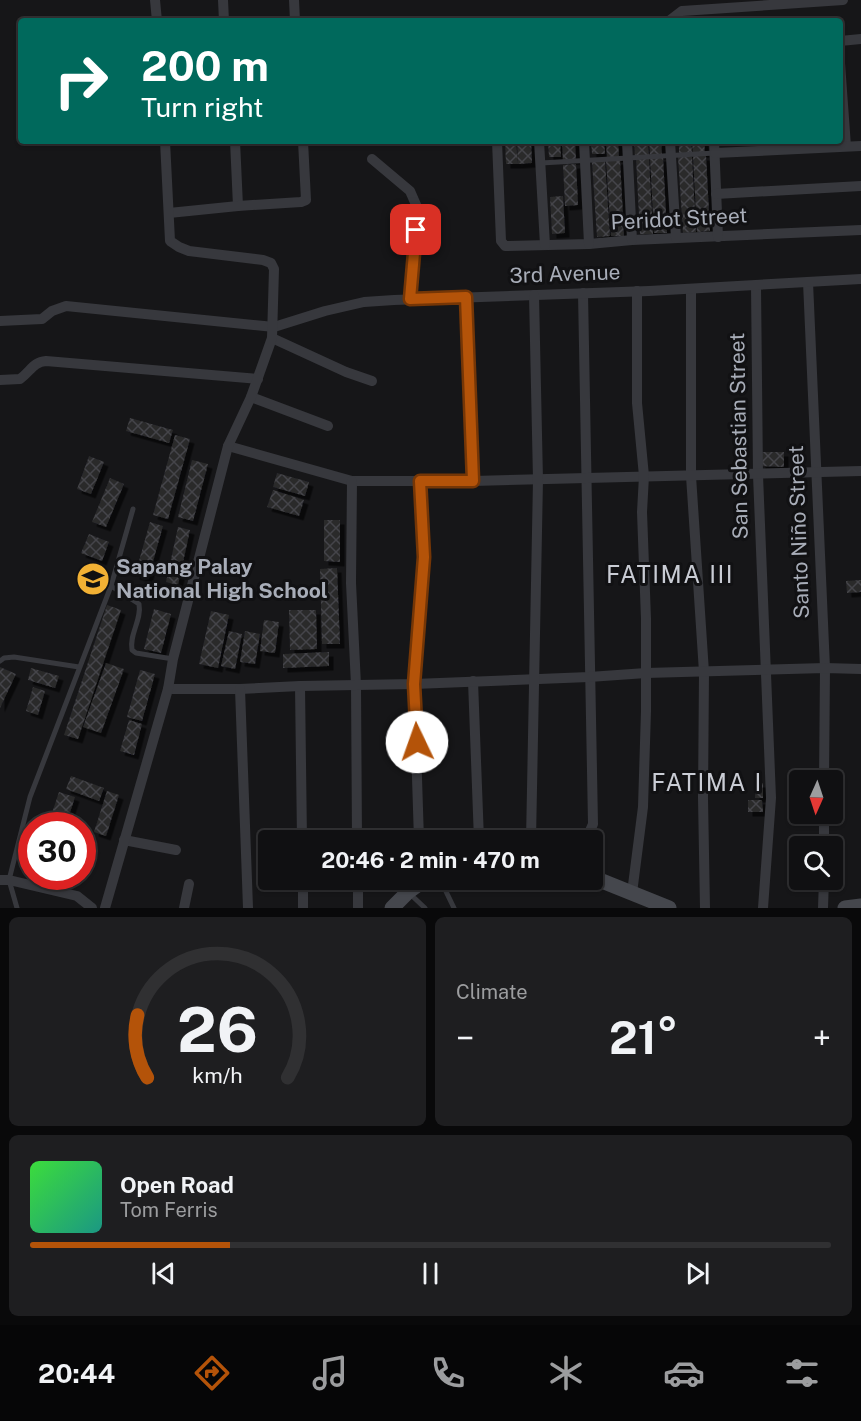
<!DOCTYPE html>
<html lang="en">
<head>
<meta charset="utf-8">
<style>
  :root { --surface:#101012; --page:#1e1e20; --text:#f1f3f6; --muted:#9c9d9f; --line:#303032; --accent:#b45309 }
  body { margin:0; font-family:"Public Sans",sans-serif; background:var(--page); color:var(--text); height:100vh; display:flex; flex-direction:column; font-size:22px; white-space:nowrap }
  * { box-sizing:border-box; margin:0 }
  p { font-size:20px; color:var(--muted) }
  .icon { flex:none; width:33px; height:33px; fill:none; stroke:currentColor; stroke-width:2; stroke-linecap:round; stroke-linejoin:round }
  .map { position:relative; height:908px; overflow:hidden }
  .details { display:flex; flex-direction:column; gap:9px; padding:9px; background:#09090a; flex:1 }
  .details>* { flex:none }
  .guide { position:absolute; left:18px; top:18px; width:825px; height:126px; border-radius:6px; box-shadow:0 2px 4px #0004,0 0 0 2px var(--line); background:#00695c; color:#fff; overflow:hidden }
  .needle { width:39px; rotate:183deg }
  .controls { position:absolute; left:789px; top:770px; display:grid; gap:12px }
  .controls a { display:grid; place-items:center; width:54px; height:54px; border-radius:6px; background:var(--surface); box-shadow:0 2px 4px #0004,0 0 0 2px var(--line); font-size:30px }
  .speed { position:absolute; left:18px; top:812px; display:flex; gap:12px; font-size:30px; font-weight:700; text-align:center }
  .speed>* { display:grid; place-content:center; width:78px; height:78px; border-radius:50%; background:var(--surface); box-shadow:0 2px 4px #0004,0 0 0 2px var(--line); line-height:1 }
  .speed .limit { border:9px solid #d22; background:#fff; color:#111 }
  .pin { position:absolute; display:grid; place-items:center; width:51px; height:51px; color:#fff; margin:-26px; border-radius:12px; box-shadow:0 3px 9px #0006 }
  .me { position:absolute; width:66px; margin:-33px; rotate:357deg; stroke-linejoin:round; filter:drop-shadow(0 0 4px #0008) }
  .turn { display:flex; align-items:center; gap:21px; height:126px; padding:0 24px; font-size:27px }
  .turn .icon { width:78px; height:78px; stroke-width:2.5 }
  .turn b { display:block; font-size:42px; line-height:51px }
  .big { font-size:45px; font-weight:700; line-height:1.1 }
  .details .tile { flex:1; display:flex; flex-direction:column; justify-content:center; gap:9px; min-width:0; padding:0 21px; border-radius:9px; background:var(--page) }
  .details .dial { align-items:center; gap:0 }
  .dial svg { height:156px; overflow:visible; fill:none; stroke:var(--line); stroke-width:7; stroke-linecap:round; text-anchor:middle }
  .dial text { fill:var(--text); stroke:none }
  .song { display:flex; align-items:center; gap:18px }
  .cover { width:72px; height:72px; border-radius:9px; background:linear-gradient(135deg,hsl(120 70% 55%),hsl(170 70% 35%)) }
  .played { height:6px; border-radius:3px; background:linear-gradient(90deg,var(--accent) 25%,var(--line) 25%) }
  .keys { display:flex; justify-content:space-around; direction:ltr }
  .heat { display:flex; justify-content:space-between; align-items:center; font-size:33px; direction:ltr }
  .details .tiles { flex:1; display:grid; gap:9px; grid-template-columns:1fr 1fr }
  .tile:last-child { grid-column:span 2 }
  .trip { position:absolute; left:258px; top:830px; width:345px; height:60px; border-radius:6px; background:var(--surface); box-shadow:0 2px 4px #0004,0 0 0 2px var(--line); font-weight:700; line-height:60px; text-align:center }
  .dock { display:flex; height:96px; justify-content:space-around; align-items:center; background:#060607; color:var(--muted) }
  .dock .icon { width:42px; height:42px }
  .dock .on { color:var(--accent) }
  .dock b { font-size:27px; color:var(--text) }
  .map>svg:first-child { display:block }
  .building { fill:url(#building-cross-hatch); filter:url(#shadow) }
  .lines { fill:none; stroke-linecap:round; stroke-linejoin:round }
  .service { stroke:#37383d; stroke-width:5 }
  .minor { stroke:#37383d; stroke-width:10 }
  .secondary { stroke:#45474d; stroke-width:15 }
  .route-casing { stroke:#753606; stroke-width:15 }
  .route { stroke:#b45309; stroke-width:10 }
  .labels { text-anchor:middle; stroke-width:6; stroke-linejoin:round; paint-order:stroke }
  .street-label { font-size:21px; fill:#a8adb8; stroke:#111113 }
  .poi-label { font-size:21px; font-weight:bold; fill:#a8adb8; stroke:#111113; text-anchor:start }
  .quarter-label { font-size:24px; letter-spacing:1.5px; fill:#c9ccd4; stroke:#111113 }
</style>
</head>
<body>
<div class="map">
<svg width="861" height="908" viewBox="0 0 861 908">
  <defs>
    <pattern id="building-cross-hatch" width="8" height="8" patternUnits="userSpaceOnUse" patternTransform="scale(1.5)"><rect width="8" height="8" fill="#29292c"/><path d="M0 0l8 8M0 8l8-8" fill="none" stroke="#454548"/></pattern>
    <filter id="shadow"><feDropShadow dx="4.5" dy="4.5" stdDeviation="0" flood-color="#0009"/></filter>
  </defs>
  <rect width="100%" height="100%" fill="#161618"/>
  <g class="building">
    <path d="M505 141H516L518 164H506Z"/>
    <path d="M517 141H531L532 163 518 164Z"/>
    <path d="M548 141H560L561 157H549Z"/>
    <path d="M562 141H575L576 160 563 161Z"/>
    <path d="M591 141H604L605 154H592Z"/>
    <path d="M606 141H618L619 158H607Z"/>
    <path d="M634 141H648L649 156 635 157Z"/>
    <path d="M649 141H661L662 155 650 156Z"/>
    <path d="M679 141H691L692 154 679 155Z"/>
    <path d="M692 141H704L705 153 693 154Z"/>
    <path d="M693 156H706L710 231 697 232Z"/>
    <path d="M663 157 667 233H654L650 158Z"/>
    <path d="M678 157H692L696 232 683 233Z"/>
    <path d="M649 158 653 234H640L636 159Z"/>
    <path d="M620 160 624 236H611L606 161Z"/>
    <path d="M605 161 610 236 597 237 592 162Z"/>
    <path d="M576 164 578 205 565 206 563 165Z"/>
    <path d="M563 196 565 233 552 234 550 197Z"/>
    <path d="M130 418 173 430 169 443 126 431Z"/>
    <path d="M175 435 190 439 168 519 153 515Z"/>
    <path d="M761 452H784V467L761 466Z"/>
    <path d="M89 456 104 462 91 494 77 489Z"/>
    <path d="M192 460 208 464 193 521 178 517Z"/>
    <path d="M277 473 309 482 305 496 273 487Z"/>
    <path d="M110 478 124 484 106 527 92 522Z"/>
    <path d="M273 490 304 500 299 516 267 507Z"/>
    <path d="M324 520H340V562L324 561Z"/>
    <path d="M150 522 163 526 148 579 135 575Z"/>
    <path d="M178 527 190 530 178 585 166 582Z"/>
    <path d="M89 534 109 542 102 561 81 553Z"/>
    <path d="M337 568 340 644H322L320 569Z"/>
    <path d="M861 580V592L847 593 846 581Z"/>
    <path d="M107 605 121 610 78 739 64 735Z"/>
    <path d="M154 609 171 614 161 653 144 649Z"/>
    <path d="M289 610H316L317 649 290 650Z"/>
    <path d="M211 611 229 615 218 668 199 664Z"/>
    <path d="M264 620 279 622 275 653 260 651Z"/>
    <path d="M229 631 242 634 235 669 221 666Z"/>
    <path d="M245 631 260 634 255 664 240 662Z"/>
    <path d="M329 652V666L283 668V654Z"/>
    <path d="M106 663 124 669 101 733 83 727Z"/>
    <path d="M0 667 16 674 0 708Z"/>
    <path d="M31 668 59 676 55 688 28 680Z"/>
    <path d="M140 670 155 674 142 721 127 717Z"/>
    <path d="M33 687 45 691 38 715 26 711Z"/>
    <path d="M129 720 142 724 134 755 120 751Z"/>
    <path d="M71 776 104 788 99 801 66 789Z"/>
    <path d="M756 783H763V798H755Z"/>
    <path d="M107 791 119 795 106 836 94 832Z"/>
    <path d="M59 792 75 797 66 825H48Z"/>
    <path d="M748 800H762L763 812H748Z"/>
  </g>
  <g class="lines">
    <g class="service">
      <path d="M541 163 715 153"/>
      <path d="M111 586 139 604C142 620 129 634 132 650L136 653 173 659"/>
      <path d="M0 661 4 658 14 657 79 667"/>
      <path d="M440 879 454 908"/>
      <path d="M409 893 425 908"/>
      <path d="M17 908 9 880 30 797 111 586 133 509"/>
    </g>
    <g class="minor">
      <path d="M155 0 157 21"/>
      <path d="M223 0 224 21"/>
      <path d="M294 0 295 21"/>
      <path d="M669 21 682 11 843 0"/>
      <path d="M840 41 861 39"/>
      <path d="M840 63 846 146"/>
      <path d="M235 141 238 206"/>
      <path d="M497 141 501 241 505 246 589 244 632 240 861 230"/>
      <path d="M539 141 545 245"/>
      <path d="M584 141 589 244"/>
      <path d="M627 141 632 240"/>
      <path d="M670 141 676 238"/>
      <path d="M714 141 718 237"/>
      <path d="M715 153 861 146"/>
      <path d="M372 159 410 191 417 207 410 299"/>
      <path d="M716 194 861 186"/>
      <path d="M169 213 238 206 301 202 306 200 303 141"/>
      <path d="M808 282 825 668 824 780"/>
      <path d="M756 286 758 475 771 798 763 908"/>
      <path d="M691 289V476L704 672 703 798 705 908"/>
      <path d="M583 293 593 824 586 840"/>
      <path d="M466 297 473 481"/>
      <path d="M0 321 42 319 52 311 66 306 274 327 325 311 364 302 394 300 649 291 861 279"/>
      <path d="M272 338 346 372 372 381"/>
      <path d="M0 380 20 379C31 371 33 362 46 361L258 379"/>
      <path d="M251 397 328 426"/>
      <path d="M228 446 352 481H473L861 471"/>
      <path d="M352 481 351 583 356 685 357 840"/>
      <path d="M473 681 479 840"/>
      <path d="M300 686 302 840"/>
      <path d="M168 689H240L300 686 414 684 589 677 646 673 825 668 861 669"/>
      <path d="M240 689 248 908"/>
      <path d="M124 840 176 850"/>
      <path d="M419 840 414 684 424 557 420 481"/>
      <path d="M531 840 538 480 534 295"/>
      <path d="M824 846V813"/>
      <path d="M303 879V908"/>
      <path d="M358 879V908"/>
      <path d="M0 880H9L77 896 92 908"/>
      <path d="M632 893 643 807 646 711V619L642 512 644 476 637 403V291"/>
      <path d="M105 908 168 689 173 659 228 446 251 397 272 338 274 269 271 263 263 260 189 251 179 247 170 241 165 141"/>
      <path d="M184 908 189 884"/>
      <path d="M823 908 824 879"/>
    </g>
    <g class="secondary">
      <path d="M592 877 669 908"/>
      <path d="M392 908 408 892 426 879"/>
      <path d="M845 908 861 906"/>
    </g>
  </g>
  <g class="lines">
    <defs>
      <path id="route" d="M416 230 410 299 466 297 473 481H420L424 557 414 684 417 742"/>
    </defs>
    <use href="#route" class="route-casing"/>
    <use href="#route" class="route"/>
  </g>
  <defs>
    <symbol id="school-disc" viewBox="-11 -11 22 22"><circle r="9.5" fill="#f2b134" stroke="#111113"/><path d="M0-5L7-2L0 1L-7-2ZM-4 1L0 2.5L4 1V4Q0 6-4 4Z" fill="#111"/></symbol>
  </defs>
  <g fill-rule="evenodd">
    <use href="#school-disc" x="74" y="560" width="38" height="38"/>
  </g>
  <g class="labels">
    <g class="street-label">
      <text transform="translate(679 219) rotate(-3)" y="7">Peridot Street</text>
      <text transform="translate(565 274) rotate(-2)" y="7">3rd Avenue</text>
      <text transform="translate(739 436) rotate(-91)" y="7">San Sebastian Street</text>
      <text transform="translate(799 532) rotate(-92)" y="7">Santo Niño Street</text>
    </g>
    <g class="poi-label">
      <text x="116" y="574">Sapang Palay<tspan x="116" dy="24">National High School</tspan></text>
    </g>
    <g class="quarter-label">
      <text x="670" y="583">FATIMA III</text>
      <text x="707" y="791">FATIMA I</text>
    </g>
  </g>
</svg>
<div class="controls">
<a><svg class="needle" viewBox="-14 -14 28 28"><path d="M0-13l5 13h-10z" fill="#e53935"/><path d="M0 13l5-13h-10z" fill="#9c9d9f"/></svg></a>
<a><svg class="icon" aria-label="search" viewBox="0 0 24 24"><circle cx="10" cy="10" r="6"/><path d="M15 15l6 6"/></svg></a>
</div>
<div class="speed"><div class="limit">30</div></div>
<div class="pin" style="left:416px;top:230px;background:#d93025"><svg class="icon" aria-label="arrive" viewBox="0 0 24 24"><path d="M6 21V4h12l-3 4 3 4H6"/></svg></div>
<svg class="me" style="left:417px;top:742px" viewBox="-20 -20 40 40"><circle r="19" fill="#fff"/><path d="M0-13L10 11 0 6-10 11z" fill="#b45309"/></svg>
<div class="trip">20:46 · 2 min · 470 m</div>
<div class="guide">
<div class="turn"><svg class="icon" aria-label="right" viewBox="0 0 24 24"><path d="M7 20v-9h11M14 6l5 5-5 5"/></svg><div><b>200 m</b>Turn right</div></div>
</div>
</div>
<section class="details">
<div class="tiles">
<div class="tile dial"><svg viewBox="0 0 100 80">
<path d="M14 69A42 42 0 1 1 86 69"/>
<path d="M14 69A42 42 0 0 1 9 37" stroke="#b45309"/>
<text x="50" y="56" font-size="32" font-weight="700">26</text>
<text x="50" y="72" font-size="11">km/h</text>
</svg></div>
<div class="tile"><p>Climate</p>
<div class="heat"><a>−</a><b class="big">21°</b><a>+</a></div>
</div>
<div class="tile">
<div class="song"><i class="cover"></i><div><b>Open Road</b><p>Tom Ferris</p></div></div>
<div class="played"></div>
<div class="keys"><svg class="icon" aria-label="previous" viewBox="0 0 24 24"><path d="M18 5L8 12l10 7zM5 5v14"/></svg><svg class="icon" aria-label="pause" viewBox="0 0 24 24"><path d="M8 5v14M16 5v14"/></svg><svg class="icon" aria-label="next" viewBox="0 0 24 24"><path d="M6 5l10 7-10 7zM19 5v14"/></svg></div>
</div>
</div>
</section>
<nav class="dock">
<b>20:44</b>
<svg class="icon on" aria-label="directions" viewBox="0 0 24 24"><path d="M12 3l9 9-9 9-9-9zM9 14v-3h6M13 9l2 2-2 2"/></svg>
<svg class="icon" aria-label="music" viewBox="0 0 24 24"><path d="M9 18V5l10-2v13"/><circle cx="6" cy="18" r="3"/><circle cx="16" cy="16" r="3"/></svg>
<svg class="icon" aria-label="phone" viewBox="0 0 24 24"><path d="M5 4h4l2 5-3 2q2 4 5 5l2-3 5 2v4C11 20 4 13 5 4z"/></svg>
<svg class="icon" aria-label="climate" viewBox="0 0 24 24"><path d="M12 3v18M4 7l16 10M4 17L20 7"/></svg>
<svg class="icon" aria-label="car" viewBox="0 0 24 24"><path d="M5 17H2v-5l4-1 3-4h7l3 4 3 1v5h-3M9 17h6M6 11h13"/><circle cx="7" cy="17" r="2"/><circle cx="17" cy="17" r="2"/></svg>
<svg class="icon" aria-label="filters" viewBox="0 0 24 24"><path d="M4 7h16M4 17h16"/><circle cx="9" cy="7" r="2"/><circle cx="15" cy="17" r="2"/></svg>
</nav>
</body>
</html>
